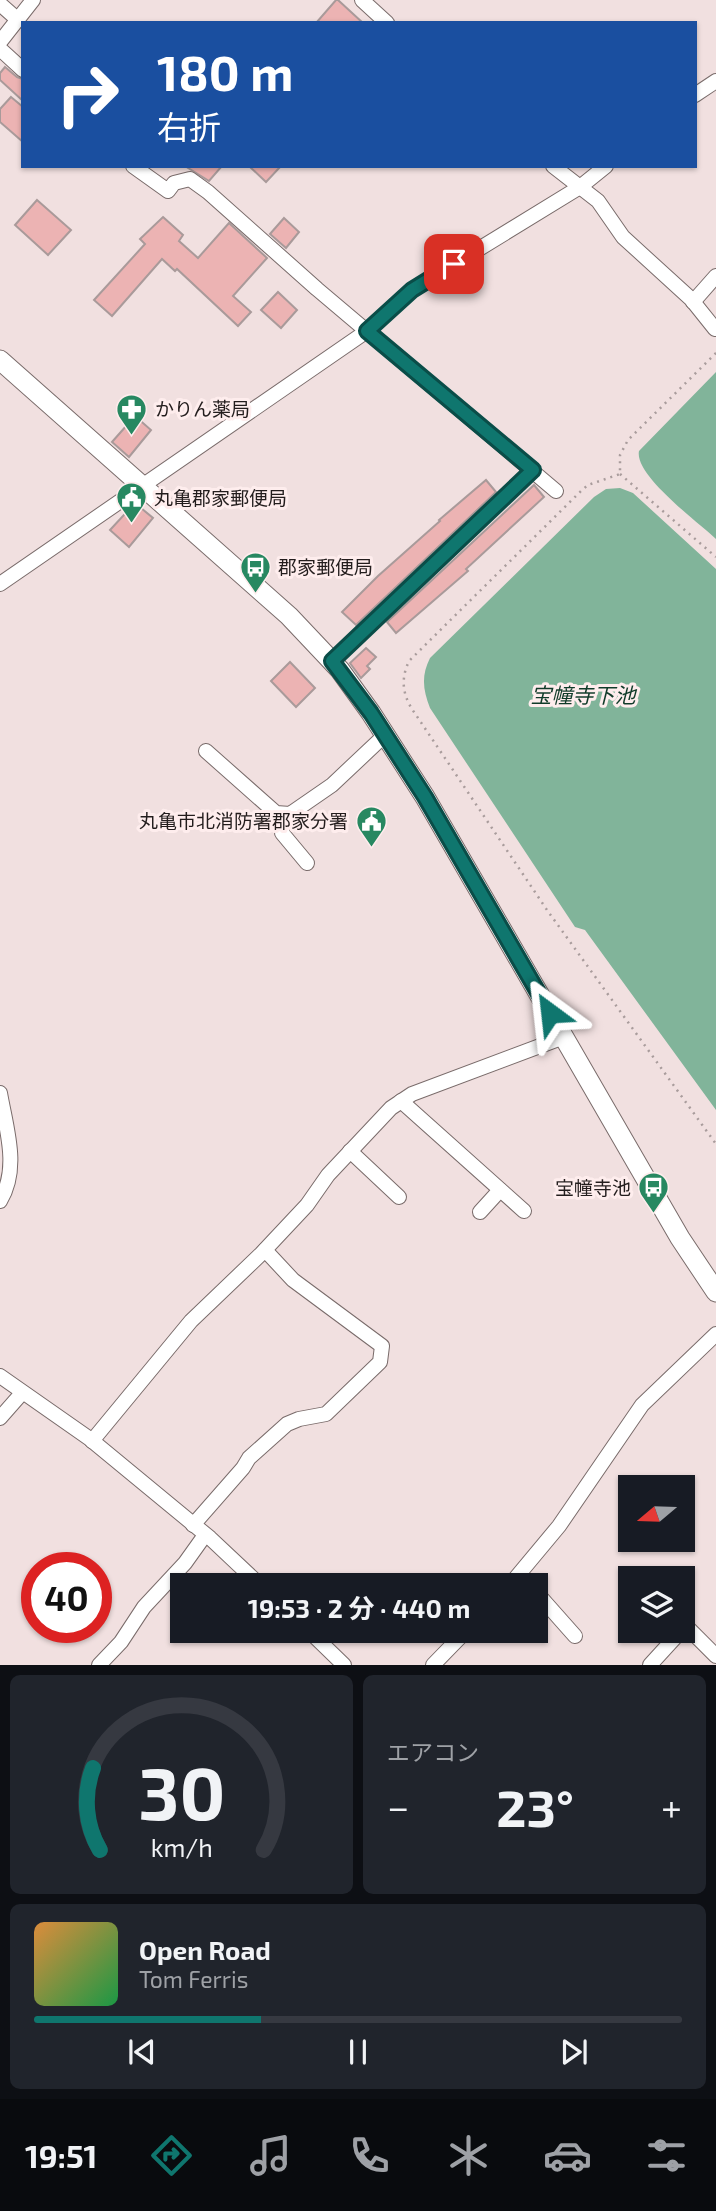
<!DOCTYPE html>
<html lang="ja">
<head>
<meta charset="utf-8">
<style>
  :root { --surface:#171b24; --page:#20242c; --text:#f1f3f6; --muted:#9ea1a6; --line:#363941; --accent:#0f766e }
  body { margin:0; font-family:"Exo 2","Noto Sans JP",sans-serif; background:var(--page); color:var(--text); height:100vh; display:flex; flex-direction:column; font-size:26px; white-space:nowrap }
  * { box-sizing:border-box; margin:0 }
  p { font-size:23px; color:var(--muted) }
  .icon { flex:none; width:38px; height:38px; fill:none; stroke:currentColor; stroke-width:2; stroke-linecap:round; stroke-linejoin:round }
  .map { position:relative; height:1665px; overflow:hidden }
  .panel { display:flex; flex-direction:column; gap:10px; padding:10px; background:#0d0f14; flex:1 }
  .panel>* { flex:none }
  .top-card { position:absolute; left:21px; top:21px; width:676px; height:147px; border-radius:0px; box-shadow:0 2px 5px #0004; background:#1a4fa0; color:#fff; overflow:hidden }
  .needle { width:46px; rotate:251deg }
  .fabs { position:absolute; left:618px; top:1475px; display:grid; gap:14px }
  .fabs a { display:grid; place-items:center; width:77px; height:77px; border-radius:0px; background:var(--surface); box-shadow:0 2px 5px #0004; font-size:35px }
  .speed { position:absolute; left:21px; top:1552px; display:flex; gap:14px; font-size:35px; font-weight:700; text-align:center }
  .speed>* { display:grid; place-content:center; width:91px; height:91px; border-radius:50%; background:var(--surface); box-shadow:0 2px 5px #0004; line-height:1 }
  .speed .limit { border:10px solid #d22; background:#fff; color:#111 }
  .pin { position:absolute; display:grid; place-items:center; width:60px; height:60px; color:#fff; margin:-30px; border-radius:14px; box-shadow:0 4px 10px #0006 }
  .me { position:absolute; width:77px; margin:-38px; rotate:330deg; stroke-linejoin:round; filter:drop-shadow(0 0 5px #0008) }
  .turn { display:flex; align-items:center; gap:24px; height:147px; padding:0 21px; font-size:32px }
  .turn .icon { width:91px; height:91px; stroke-width:2.5 }
  .turn b { display:block; font-size:49px; line-height:60px }
  .big { font-size:52px; font-weight:700; line-height:1.1 }
  .panel .widget { flex:1; display:flex; flex-direction:column; justify-content:center; gap:10px; min-width:0; padding:0 24px; border-radius:10px; background:var(--page) }
  .panel .dial { align-items:center; gap:0 }
  .dial svg { height:182px; overflow:visible; fill:none; stroke:var(--line); stroke-width:7; stroke-linecap:round; text-anchor:middle }
  .dial text { fill:var(--text); stroke:none }
  .song { display:flex; align-items:center; gap:21px }
  .cover { width:84px; height:84px; border-radius:10px; background:linear-gradient(135deg,hsl(30 70% 55%),hsl(140 70% 35%)) }
  .played { height:7px; border-radius:4px; background:linear-gradient(90deg,var(--accent) 35%,var(--line) 35%) }
  .keys { display:flex; justify-content:space-around; direction:ltr }
  .heat { display:flex; justify-content:space-between; align-items:center; font-size:38px; direction:ltr }
  .panel .tiles { flex:1; display:grid; gap:10px; grid-template-columns:1fr 1fr }
  .widget:last-child { grid-column:span 2 }
  .trip { position:absolute; left:170px; top:1573px; width:378px; height:70px; border-radius:0px; background:var(--surface); box-shadow:0 2px 5px #0004; font-weight:700; line-height:70px; text-align:center }
  .tab-bar { display:flex; height:112px; justify-content:space-around; align-items:center; background:#090b0e; color:var(--muted) }
  .tab-bar .icon { width:49px; height:49px }
  .tab-bar .current { color:var(--accent) }
  .tab-bar b { font-size:32px; color:var(--text) }
  .map>svg:first-child { display:block }
  .water { fill:#81b49a }
  .building { fill:#ecb3b3; stroke:#a99a9a; stroke-width:2 }
  .lines { fill:none; stroke-linecap:round; stroke-linejoin:round }
  .street-casing { stroke:#796b6a; stroke-width:16 }
  .secondary-casing { stroke:#796b6a; stroke-width:21 }
  .path { stroke:#a99c9c; stroke-width:2.5; stroke-dasharray:2 5; stroke-linecap:butt }
  .street { stroke:#fff; stroke-width:14 }
  .secondary { stroke:#fff; stroke-width:19 }
  .route-casing { stroke:#0a4d48; stroke-width:18 }
  .route { stroke:#0f766e; stroke-width:12 }
  .labels { text-anchor:middle; stroke-width:6; stroke-linejoin:round; paint-order:stroke }
  .poi-label { font-size:19px; fill:#231d1d; stroke:#feeded; text-anchor:start }
  .water-label { font-size:21px; font-style:italic; fill:#103b29; stroke:#feeded }
</style>
</head>
<body>
<div class="map">
<svg width="716" height="1665" viewBox="0 0 716 1665">
  <rect width="100%" height="100%" fill="#f1e0e0"/>
  <g class="water">
    <path d="M716 372V539C698 522 634 475 639 451Z"/>
    <path d="M620 488 633 493 716 569V1110L585 930 575 927 430 708C423 690 421 676 430 658L594 497 606 489Z"/>
  </g>
  <g class="building">
    <path d="M336 0H338L363 23H316Z"/>
    <path d="M5 67 17 77 23 79V101L0 80V73Z"/>
    <path d="M11 97 23 107V142L0 122V109Z"/>
    <path d="M185 166H222L209 181Z"/>
    <path d="M249 166H281L266 182Z"/>
    <path d="M37 200 71 230 48 255 15 225Z"/>
    <path d="M163 217 183 235 179 241 198 258 229 223 267 258 233 296 251 312 238 326 177 269 175 271 162 259 112 316 94 300 145 244 140 239Z"/>
    <path d="M284 218 299 232 286 248 270 234Z"/>
    <path d="M278 292 297 310 281 328 261 310Z"/>
    <path d="M135 416 151 430 129 457 112 442Z"/>
    <path d="M486 480 496 492 356 625 342 612 378 576 440 521 439 520Z"/>
    <path d="M534 485 544 497 466 569 468 571 396 633 387 622Z"/>
    <path d="M135 503 153 518 129 547 110 530Z"/>
    <path d="M366 648 376 657 367 666 370 669 361 678 350 663Z"/>
    <path d="M290 662 315 688 296 707 271 681Z"/>
  </g>
  <g class="lines">
    <defs>
      <g id="street">
        <path d="M362 0 387 23"/>
        <path d="M0 4 17 19"/>
        <path d="M0 42 33 0"/>
        <path d="M0 49 23 70"/>
        <path d="M695 95 716 81"/>
        <path d="M133 166 168 191 174 183 190 179 208 192 317 289 556 491"/>
        <path d="M553 166 598 201 623 237 691 299 715 329"/>
        <path d="M693 302 716 276"/>
        <path d="M0 584 367 331 412 290 580 187 606 166"/>
        <path d="M332 661 533 470"/>
        <path d="M206 751 276 813 290 814 332 785 385 735"/>
        <path d="M284 814 282 833 307 863"/>
        <path d="M0 1093C6 1128 20 1168 0 1201"/>
        <path d="M401 1101 524 1211"/>
        <path d="M350 1151 399 1197"/>
        <path d="M480 1212 500 1190"/>
        <path d="M0 1376 90 1439 210 1538 261 1586"/>
        <path d="M0 1418 22 1393"/>
        <path d="M92 1441 191 1321 261 1254 307 1205 328 1175 391 1108 412 1094 564 1037"/>
        <path d="M193 1525 243 1468 249 1458 287 1424 299 1419 326 1414 380 1362 382 1346 293 1280 265 1250"/>
        <path d="M509 1586 559 1526 642 1405 716 1334"/>
        <path d="M536 1592 575 1636"/>
        <path d="M682 1630 687 1627 716 1656"/>
        <path d="M309 1631 344 1665"/>
        <path d="M99 1665 121 1642 144 1607 185 1563 205 1535"/>
        <path d="M433 1665 466 1631"/>
        <path d="M650 1665 681 1631"/>
      </g>
      <path id="secondary" d="M0 360 289 616 340 670 371 713 425 797 680 1238 716 1292"/>
    </defs>
    <use href="#street" class="street-casing"/>
    <use href="#secondary" class="secondary-casing"/>
    <g class="path">
      <path d="M716 353 628 440 620 455V474L588 485 581 491 409 661C400 680 403 696 414 712L547 910 716 1144"/>
      <path d="M620 474 716 557"/>
    </g>
    <use href="#street" class="street"/>
    <use href="#secondary" class="secondary"/>
  </g>
  <g class="lines">
    <defs>
      <path id="route" d="M454 264 412 290 367 331 533 470 332 661 371 713 425 797 550 1013"/>
    </defs>
    <use href="#route" class="route-casing"/>
    <use href="#route" class="route"/>
  </g>
  <defs>
    <symbol id="pharmacy-pin" viewBox="-11 -11 22 30"><path d="M0 17L-7.5 6A9.5 9.5 0 1 1 7.5 6Z" fill="#278861" stroke="#feeded"/><path d="M-2-6h4v4h4v4h-4v4h-4v-4h-4v-4h4Z" fill="#fff"/></symbol>
    <symbol id="civic-pin" viewBox="-11 -11 22 30"><path d="M0 17L-7.5 6A9.5 9.5 0 1 1 7.5 6Z" fill="#278861" stroke="#feeded"/><path d="M-.6-6.5H3V-4.5H.6V-3L4-1V1h2V6H-6V1h2V-1L-.6-3ZM-1.2 2.5V6h2.4V2.5Z" fill="#fff"/></symbol>
    <symbol id="bus-pin" viewBox="-11 -11 22 30"><path d="M0 17L-7.5 6A9.5 9.5 0 1 1 7.5 6Z" fill="#278861" stroke="#feeded"/><path d="M-5-6H5V4H4V6H2V4H-2V6H-4V4H-5ZM-3.5-4V0h7V-4ZM-3.5 1.2v1.5H-2V1.2ZM2 1.2v1.5H3.5V1.2Z" fill="#fff"/></symbol>
  </defs>
  <g fill-rule="evenodd">
    <use href="#pharmacy-pin" x="114" y="392" width="35" height="47"/>
    <use href="#civic-pin" x="114" y="480" width="35" height="47"/>
    <use href="#bus-pin" x="238" y="550" width="35" height="47"/>
    <use href="#civic-pin" x="354" y="804" width="35" height="47"/>
    <use href="#bus-pin" x="636" y="1170" width="35" height="47"/>
  </g>
  <g class="labels">
    <g class="poi-label">
      <text x="155" y="416">かりん薬局</text>
      <text x="154" y="505">丸亀郡家郵便局</text>
      <text x="278" y="574">郡家郵便局</text>
      <text x="348" y="828" text-anchor="end">丸亀市北消防署郡家分署</text>
      <text x="631" y="1195" text-anchor="end">宝幢寺池</text>
    </g>
    <g class="water-label">
      <text x="583" y="703">宝幢寺下池</text>
    </g>
  </g>
</svg>
<div class="fabs">
<a><svg class="needle" viewBox="-14 -14 28 28"><path d="M0-13l5 13h-10z" fill="#e53935"/><path d="M0 13l5-13h-10z" fill="#9ea1a6"/></svg></a>
<a><svg class="icon" aria-label="layers" viewBox="0 0 24 24"><path d="M12 4l9 5-9 5-9-5zM3 14l9 5 9-5"/></svg></a>
</div>
<div class="speed"><div class="limit">40</div></div>
<div class="pin" style="left:454px;top:264px;background:#d93025"><svg class="icon" aria-label="arrive" viewBox="0 0 24 24"><path d="M6 21V4h12l-3 4 3 4H6"/></svg></div>
<svg class="me" style="left:550px;top:1013px" viewBox="-20 -20 40 40"><path d="M0-17L14 15 0 8-14 15z" fill="#0f766e" stroke="#fff" stroke-width="4"/></svg>
<div class="trip">19:53 · 2 分 · 440 m</div>
<div class="top-card">
<div class="turn"><svg class="icon" aria-label="right" viewBox="0 0 24 24"><path d="M7 20v-9h11M14 6l5 5-5 5"/></svg><div><b>180 m</b>右折</div></div>
</div>
</div>
<section class="panel">
<div class="tiles">
<div class="widget dial"><svg viewBox="0 0 100 80">
<path d="M14 69A42 42 0 1 1 86 69"/>
<path d="M14 69A42 42 0 0 1 11 33" stroke="#0f766e"/>
<text x="50" y="56" font-size="32" font-weight="700">30</text>
<text x="50" y="72" font-size="11">km/h</text>
</svg></div>
<div class="widget"><p>エアコン</p>
<div class="heat"><a>−</a><b class="big">23°</b><a>+</a></div>
</div>
<div class="widget">
<div class="song"><i class="cover"></i><div><b>Open Road</b><p>Tom Ferris</p></div></div>
<div class="played"></div>
<div class="keys"><svg class="icon" aria-label="previous" viewBox="0 0 24 24"><path d="M18 5L8 12l10 7zM5 5v14"/></svg><svg class="icon" aria-label="pause" viewBox="0 0 24 24"><path d="M8 5v14M16 5v14"/></svg><svg class="icon" aria-label="next" viewBox="0 0 24 24"><path d="M6 5l10 7-10 7zM19 5v14"/></svg></div>
</div>
</div>
</section>
<nav class="tab-bar">
<b>19:51</b>
<svg class="icon current" aria-label="directions" viewBox="0 0 24 24"><path d="M12 3l9 9-9 9-9-9zM9 14v-3h6M13 9l2 2-2 2"/></svg>
<svg class="icon" aria-label="music" viewBox="0 0 24 24"><path d="M9 18V5l10-2v13"/><circle cx="6" cy="18" r="3"/><circle cx="16" cy="16" r="3"/></svg>
<svg class="icon" aria-label="phone" viewBox="0 0 24 24"><path d="M5 4h4l2 5-3 2q2 4 5 5l2-3 5 2v4C11 20 4 13 5 4z"/></svg>
<svg class="icon" aria-label="climate" viewBox="0 0 24 24"><path d="M12 3v18M4 7l16 10M4 17L20 7"/></svg>
<svg class="icon" aria-label="car" viewBox="0 0 24 24"><path d="M5 17H2v-5l4-1 3-4h7l3 4 3 1v5h-3M9 17h6M6 11h13"/><circle cx="7" cy="17" r="2"/><circle cx="17" cy="17" r="2"/></svg>
<svg class="icon" aria-label="filters" viewBox="0 0 24 24"><path d="M4 7h16M4 17h16"/><circle cx="9" cy="7" r="2"/><circle cx="15" cy="17" r="2"/></svg>
</nav>
</body>
</html>
